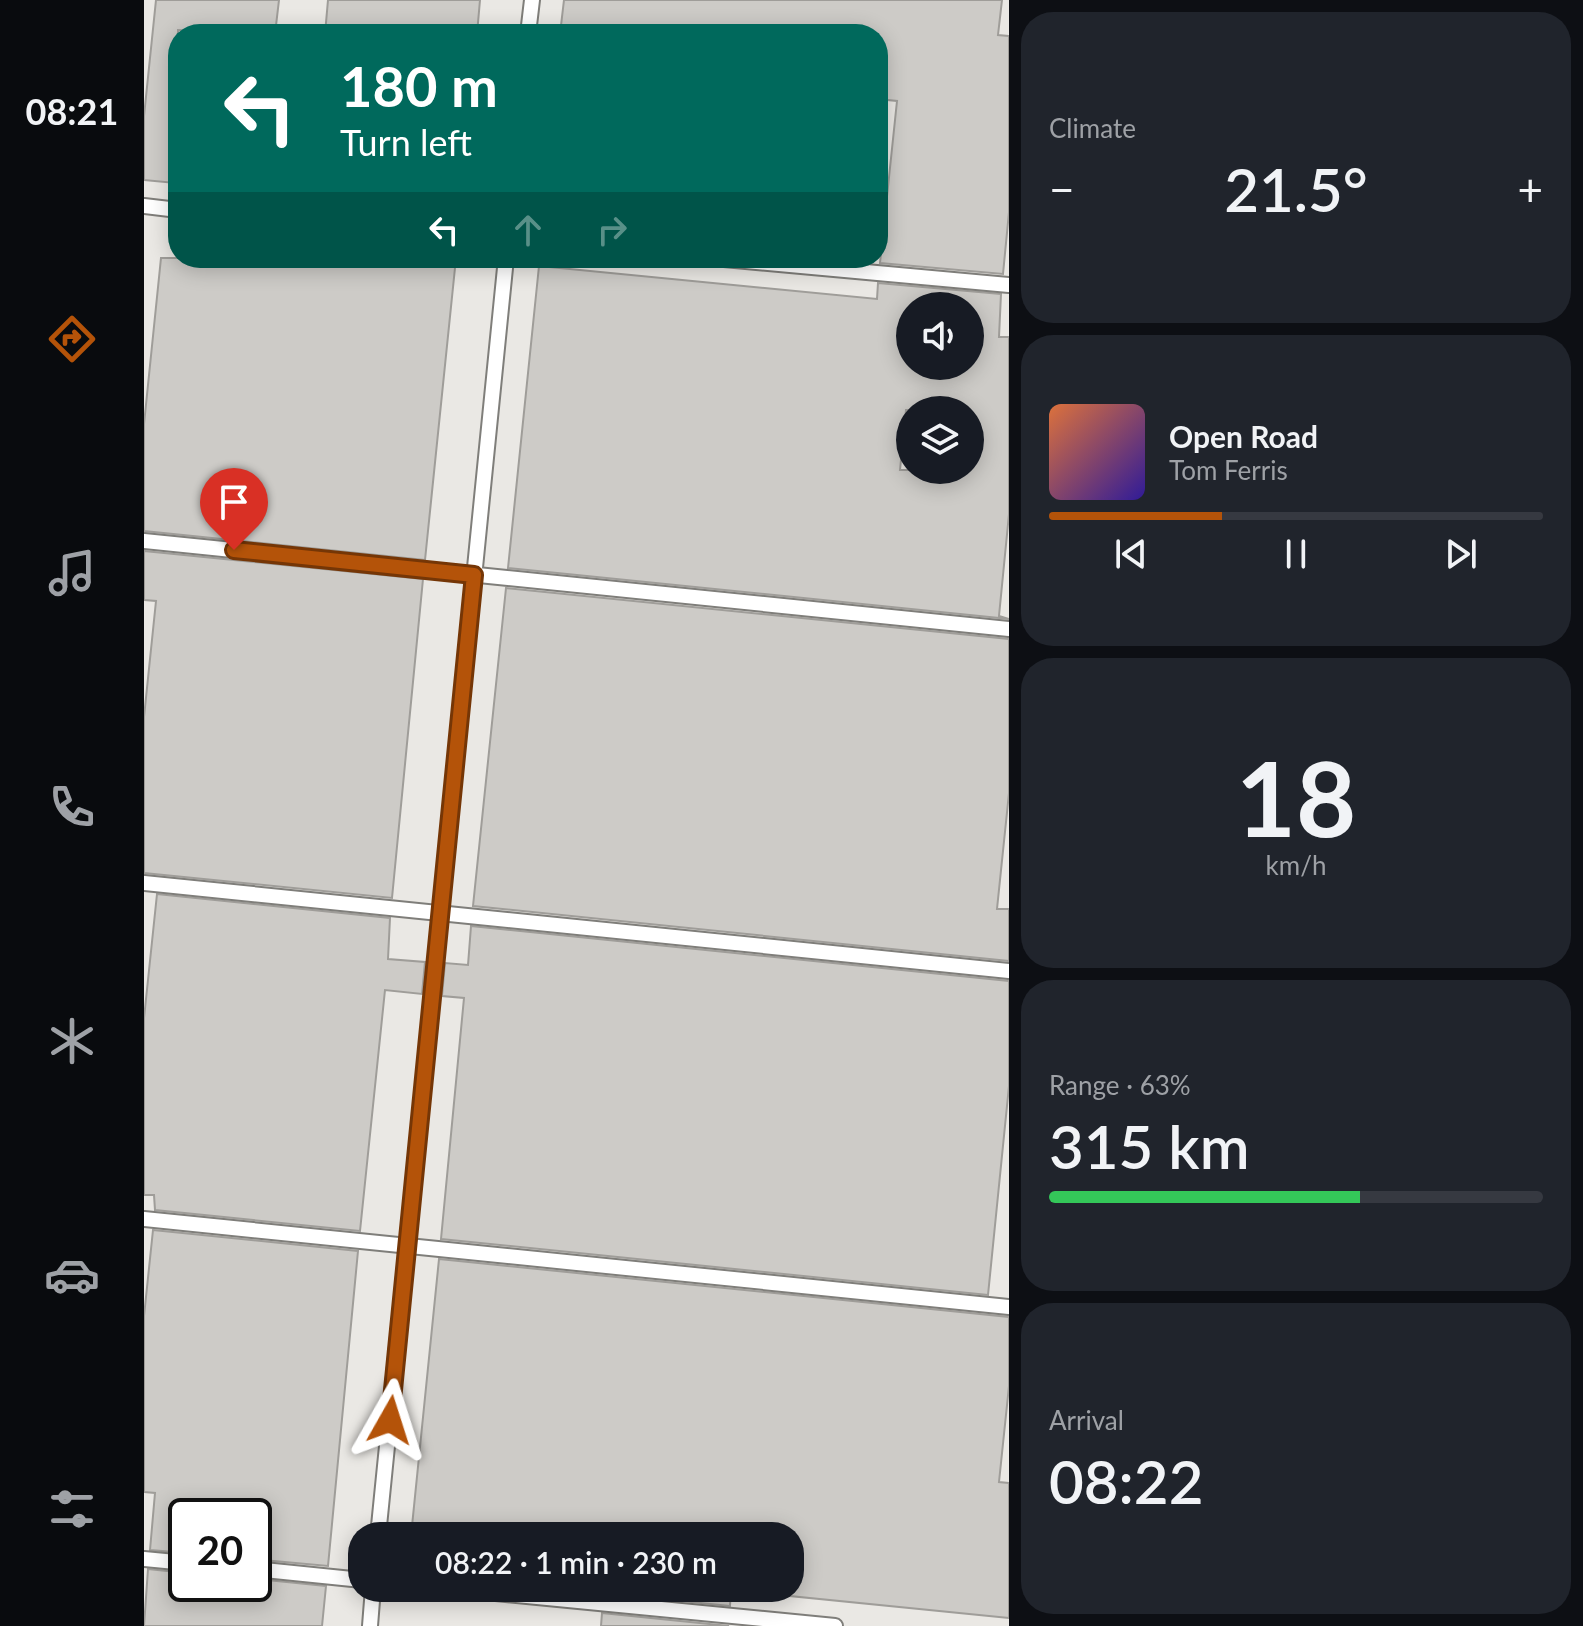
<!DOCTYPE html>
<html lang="en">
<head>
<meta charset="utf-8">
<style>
  :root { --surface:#171b24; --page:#20242c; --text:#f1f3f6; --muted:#9ea1a6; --line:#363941; --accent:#b45309 }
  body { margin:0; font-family:Lato,sans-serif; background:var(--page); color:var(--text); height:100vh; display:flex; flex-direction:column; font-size:30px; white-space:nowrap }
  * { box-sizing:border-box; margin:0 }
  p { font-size:26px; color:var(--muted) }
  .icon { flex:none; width:44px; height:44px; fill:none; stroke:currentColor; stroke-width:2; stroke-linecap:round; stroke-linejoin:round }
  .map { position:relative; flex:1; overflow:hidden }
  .side { display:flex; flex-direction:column; gap:12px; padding:12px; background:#0d0f14; width:574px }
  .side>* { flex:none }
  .hud { position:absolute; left:24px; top:24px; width:720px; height:244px; border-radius:32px; box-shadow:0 4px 20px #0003; background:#00695c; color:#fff; overflow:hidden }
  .controls { position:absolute; left:752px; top:292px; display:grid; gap:16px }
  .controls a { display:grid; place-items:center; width:88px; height:88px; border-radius:50%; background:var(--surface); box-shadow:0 4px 20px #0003; font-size:40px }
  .speed { position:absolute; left:24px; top:1498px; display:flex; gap:16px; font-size:40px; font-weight:700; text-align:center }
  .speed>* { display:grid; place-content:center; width:104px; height:104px; border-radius:50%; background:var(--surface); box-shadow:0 4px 20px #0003; line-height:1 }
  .speed .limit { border:4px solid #111; border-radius:12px; background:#fff; color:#111 }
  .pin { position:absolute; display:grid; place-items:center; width:68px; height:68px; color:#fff; margin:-82px -34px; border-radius:50% 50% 50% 0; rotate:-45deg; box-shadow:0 0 8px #0007 }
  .pin .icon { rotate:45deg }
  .me { position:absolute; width:88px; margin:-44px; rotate:6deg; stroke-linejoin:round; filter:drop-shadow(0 0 6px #0008) }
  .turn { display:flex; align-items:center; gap:28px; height:168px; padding:0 40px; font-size:36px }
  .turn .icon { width:104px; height:104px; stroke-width:2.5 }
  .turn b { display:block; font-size:56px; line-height:68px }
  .lanes { display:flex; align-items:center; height:76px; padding:0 40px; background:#0003; justify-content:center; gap:40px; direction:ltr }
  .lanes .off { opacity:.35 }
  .big { font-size:60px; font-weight:600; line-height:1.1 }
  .side .tile { flex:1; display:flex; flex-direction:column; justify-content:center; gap:12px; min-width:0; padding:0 28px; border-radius:32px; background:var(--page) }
  .side .dial { align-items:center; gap:0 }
  .dial b { font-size:104px; line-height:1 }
  .song { display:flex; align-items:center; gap:24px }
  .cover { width:96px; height:96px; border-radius:12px; background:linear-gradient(135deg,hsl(20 70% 55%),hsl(250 70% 35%)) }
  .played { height:8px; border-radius:4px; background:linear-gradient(90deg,var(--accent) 35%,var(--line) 35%) }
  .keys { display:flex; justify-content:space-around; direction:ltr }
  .heat { display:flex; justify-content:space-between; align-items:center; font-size:44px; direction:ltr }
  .charge { height:12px; border-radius:6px; background:linear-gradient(90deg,#34c759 63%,var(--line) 0) }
  .trip { position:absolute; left:204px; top:1522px; width:456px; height:80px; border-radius:32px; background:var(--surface); box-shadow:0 4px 20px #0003; font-weight:600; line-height:80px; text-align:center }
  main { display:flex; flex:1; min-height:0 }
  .tab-bar { display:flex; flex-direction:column; width:144px; justify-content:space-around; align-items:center; background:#090b0e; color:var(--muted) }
  .tab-bar .icon { width:56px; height:56px }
  .tab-bar .selected { color:var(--accent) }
  .tab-bar b { font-size:36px; color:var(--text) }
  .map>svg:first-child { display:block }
  .building { fill:#cdcbc7; stroke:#9f9d99; stroke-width:2; fill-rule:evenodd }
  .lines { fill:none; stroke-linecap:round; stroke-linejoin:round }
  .lane-casing { stroke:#7f7e7a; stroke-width:18 }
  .lane { stroke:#fff; stroke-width:14 }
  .route-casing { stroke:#753606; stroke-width:20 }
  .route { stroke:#b45309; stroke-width:14 }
</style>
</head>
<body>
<main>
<nav class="tab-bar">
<b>08:21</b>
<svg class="icon selected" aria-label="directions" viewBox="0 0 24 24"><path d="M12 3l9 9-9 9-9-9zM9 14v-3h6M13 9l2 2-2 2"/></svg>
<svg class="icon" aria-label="music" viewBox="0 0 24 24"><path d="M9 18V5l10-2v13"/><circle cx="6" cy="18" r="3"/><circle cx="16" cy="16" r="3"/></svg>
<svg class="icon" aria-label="phone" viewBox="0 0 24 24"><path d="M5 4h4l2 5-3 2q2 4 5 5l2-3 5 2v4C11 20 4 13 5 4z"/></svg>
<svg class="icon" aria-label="climate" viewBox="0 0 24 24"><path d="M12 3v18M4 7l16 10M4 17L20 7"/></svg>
<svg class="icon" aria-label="car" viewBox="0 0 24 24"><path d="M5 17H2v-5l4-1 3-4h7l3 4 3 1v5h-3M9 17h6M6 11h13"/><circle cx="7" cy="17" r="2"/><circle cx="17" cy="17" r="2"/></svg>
<svg class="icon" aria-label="filters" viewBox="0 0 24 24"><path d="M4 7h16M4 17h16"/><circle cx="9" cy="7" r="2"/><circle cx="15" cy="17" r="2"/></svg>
</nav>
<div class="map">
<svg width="865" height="1626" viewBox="0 0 865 1626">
  <rect width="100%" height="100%" fill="#eae8e4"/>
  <g class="building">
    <path d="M12 0H135L131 34 34 30 31 183 0 180V116Z"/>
    <path d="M184 0H336L333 34H181Z"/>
    <path d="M420 0H858L854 35 865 36V212L859 274 736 263 753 101 734 99V34H416Z"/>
    <path d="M17 258H312L281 560 0 531V424Z"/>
    <path d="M395 266 733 299 734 283 857 294 855 337H865V514L855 616 865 619 364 568ZM766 306H826V366H766ZM762 410H826V470H756Z"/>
    <path d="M0 551 279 579 248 898 0 873V717L12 601 0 600Z"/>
    <path d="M362 588 865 639V793L853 909H865V961L329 906Z"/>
    <path d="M13 894 246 918 244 959 281 962 278 994 241 990 216 1231 11 1210 10 1195H0V1018Z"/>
    <path d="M327 926 865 981V1086L844 1295 297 1239 320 998 298 996 301 963 324 965Z"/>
    <path d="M9 1230 214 1251 184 1566 119 1560 124 1516H42V1553L6 1550 11 1493 0 1492V1316Z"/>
    <path d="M295 1259 865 1317V1386L855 1482 865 1483V1618L646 1596V1536H267Z"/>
    <path d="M4 1569 42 1573V1584L101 1587 113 1579 182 1586 178 1626H0Z"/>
    <path d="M459 1588H587L586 1606 459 1593Z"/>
    <path d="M458 1613 585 1626H457Z"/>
  </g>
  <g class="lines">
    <defs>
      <g id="lane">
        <path d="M384 34 388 0"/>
        <path d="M0 206 34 210"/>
        <path d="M569 258 865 285"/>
        <path d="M0 541 865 629"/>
        <path d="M0 883 865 971"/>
        <path d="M0 1219 865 1307"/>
        <path d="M234 1536 362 258"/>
        <path d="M0 1559 42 1563"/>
        <path d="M110 1569 218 1580"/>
        <path d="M301 1588 691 1626"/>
        <path d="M226 1626 229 1588"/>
      </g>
    </defs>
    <use href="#lane" class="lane-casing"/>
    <use href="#lane" class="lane"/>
  </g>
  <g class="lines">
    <defs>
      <path id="route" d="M90 550 330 575 246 1420"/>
    </defs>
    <use href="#route" class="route-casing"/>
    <use href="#route" class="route"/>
  </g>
</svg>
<div class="controls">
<a><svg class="icon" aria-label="sound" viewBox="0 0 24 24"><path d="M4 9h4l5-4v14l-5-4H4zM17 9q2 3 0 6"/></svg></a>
<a><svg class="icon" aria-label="layers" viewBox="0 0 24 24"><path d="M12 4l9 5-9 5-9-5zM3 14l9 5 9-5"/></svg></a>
</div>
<div class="speed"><div class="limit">20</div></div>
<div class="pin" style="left:90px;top:550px;background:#d93025"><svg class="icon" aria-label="arrive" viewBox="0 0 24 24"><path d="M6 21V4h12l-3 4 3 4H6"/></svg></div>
<svg class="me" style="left:246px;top:1420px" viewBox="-20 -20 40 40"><path d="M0-17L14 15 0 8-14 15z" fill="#b45309" stroke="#fff" stroke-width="4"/></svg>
<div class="trip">08:22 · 1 min · 230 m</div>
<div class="hud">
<div class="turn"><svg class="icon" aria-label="left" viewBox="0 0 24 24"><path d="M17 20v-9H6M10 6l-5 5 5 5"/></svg><div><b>180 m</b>Turn left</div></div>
<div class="lanes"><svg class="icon" aria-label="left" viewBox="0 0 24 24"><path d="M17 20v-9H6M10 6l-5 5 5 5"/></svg><svg class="icon off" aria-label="ahead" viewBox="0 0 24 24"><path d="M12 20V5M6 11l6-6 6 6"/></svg><svg class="icon off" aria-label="right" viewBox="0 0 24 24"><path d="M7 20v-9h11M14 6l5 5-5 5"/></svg></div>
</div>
</div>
<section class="side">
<div class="tile"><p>Climate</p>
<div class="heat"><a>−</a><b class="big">21.5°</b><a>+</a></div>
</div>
<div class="tile">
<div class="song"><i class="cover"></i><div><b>Open Road</b><p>Tom Ferris</p></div></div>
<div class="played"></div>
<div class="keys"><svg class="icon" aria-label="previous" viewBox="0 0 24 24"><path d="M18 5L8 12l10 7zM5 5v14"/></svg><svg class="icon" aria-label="pause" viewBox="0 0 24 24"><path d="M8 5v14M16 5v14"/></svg><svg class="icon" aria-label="next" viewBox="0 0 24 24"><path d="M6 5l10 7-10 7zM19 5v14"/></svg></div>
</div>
<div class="tile dial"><b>18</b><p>km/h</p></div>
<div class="tile"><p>Range · 63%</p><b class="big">315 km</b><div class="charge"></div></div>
<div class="tile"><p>Arrival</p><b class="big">08:22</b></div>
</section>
</main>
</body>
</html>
